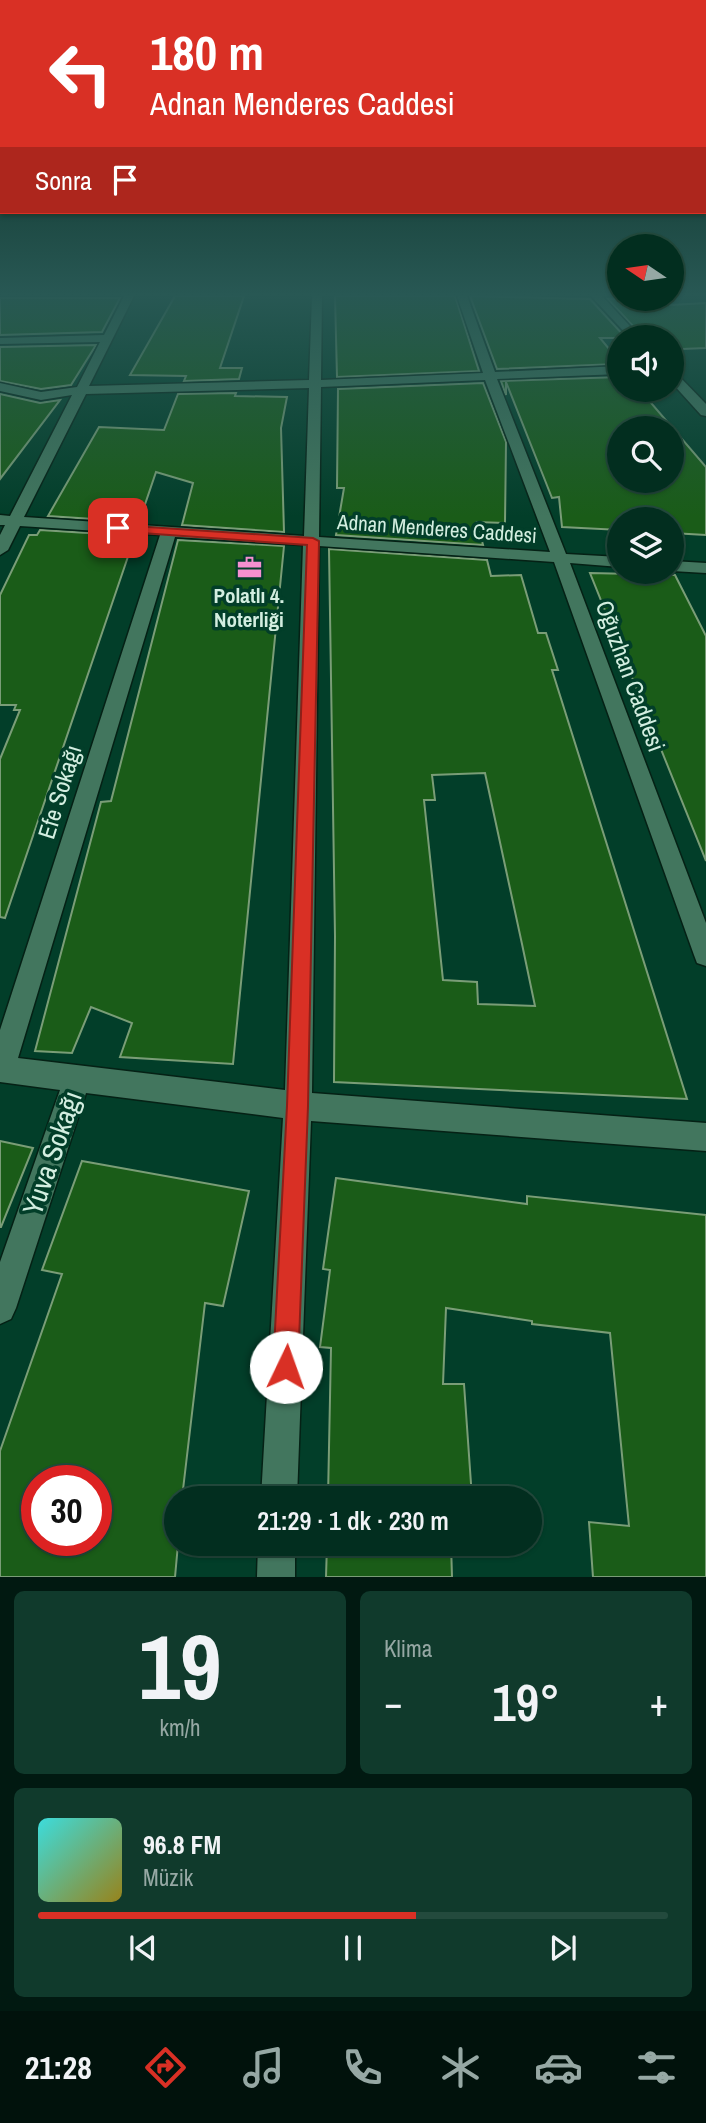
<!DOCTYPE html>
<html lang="tr">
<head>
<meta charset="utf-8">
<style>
  :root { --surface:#022e1f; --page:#103a2c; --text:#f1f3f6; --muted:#96a8a4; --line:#234a3d; --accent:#d93025 }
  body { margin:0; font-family:"Archivo Narrow",sans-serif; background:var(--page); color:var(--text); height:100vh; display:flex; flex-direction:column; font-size:26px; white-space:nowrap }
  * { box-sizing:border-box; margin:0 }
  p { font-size:23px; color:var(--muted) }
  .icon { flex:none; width:38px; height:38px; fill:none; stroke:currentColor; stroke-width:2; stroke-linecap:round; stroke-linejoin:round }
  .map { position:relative; height:1577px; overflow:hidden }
  .sheet { display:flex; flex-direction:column; gap:14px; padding:14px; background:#011911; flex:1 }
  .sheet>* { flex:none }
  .guide { position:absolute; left:0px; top:0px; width:707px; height:214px; box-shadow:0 2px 5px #0004,0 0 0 2px var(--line); background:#d93025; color:#fff; overflow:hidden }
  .needle { width:46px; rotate:283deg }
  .controls { position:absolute; left:607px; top:234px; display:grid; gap:14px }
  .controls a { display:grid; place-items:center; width:77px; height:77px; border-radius:50%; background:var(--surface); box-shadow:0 2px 5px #0004,0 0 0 2px var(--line); font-size:35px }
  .speed { position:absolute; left:21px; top:1465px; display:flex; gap:14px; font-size:35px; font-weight:700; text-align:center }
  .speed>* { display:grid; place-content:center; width:91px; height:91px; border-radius:50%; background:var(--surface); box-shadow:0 2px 5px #0004,0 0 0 2px var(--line); line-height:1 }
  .speed .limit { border:10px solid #d22; background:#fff; color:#111 }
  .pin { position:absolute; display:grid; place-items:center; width:60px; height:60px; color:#fff; margin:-30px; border-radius:14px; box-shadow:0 4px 10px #0006 }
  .me { position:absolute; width:77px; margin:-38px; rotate:3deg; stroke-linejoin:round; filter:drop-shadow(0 0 5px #0008) }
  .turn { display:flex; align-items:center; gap:24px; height:147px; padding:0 35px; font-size:32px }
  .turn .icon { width:91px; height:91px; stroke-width:2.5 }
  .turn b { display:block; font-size:49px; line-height:60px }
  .then { display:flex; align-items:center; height:66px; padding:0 35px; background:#0003; gap:14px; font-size:26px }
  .big { font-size:52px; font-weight:600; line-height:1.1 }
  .sheet .widget { flex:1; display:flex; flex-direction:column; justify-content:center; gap:10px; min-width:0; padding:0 24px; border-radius:10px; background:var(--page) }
  .sheet .dial { align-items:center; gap:0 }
  .dial b { font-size:91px; line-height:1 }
  .song { display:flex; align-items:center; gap:21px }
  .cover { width:84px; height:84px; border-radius:10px; background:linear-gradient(135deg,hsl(180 70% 55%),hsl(50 70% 35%)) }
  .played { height:7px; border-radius:4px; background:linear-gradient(90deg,var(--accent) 60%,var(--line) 60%) }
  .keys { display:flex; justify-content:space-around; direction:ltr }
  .heat { display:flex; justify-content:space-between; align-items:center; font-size:38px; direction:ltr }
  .sheet .tiles { flex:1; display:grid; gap:14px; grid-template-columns:1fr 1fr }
  .widget:last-child { grid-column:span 2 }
  .trip { position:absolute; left:164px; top:1486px; width:378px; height:70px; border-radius:35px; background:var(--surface); box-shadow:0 2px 5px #0004,0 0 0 2px var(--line); font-weight:600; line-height:70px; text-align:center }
  .tab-bar { display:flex; height:112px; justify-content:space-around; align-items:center; background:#01120c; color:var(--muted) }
  .tab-bar .icon { width:49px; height:49px }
  .tab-bar .on { color:var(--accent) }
  .tab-bar b { font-size:32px; color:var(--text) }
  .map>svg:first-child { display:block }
  .building { fill:#1a5c18; stroke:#7a9d77; stroke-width:2; fill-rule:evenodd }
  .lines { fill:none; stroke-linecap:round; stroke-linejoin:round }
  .minor-casing { stroke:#052115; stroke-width:3 }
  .minor { fill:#42765e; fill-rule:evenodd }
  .route { fill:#d93025; stroke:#8d1f18; stroke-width:2 }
  .labels { text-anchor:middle; stroke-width:7; stroke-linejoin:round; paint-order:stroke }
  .far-street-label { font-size:21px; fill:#d3eee0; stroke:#023e29 }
  .far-poi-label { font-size:21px; font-weight:bold; fill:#d3eee0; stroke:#023e29 }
  .street-label { font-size:24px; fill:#d3eee0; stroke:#023e29 }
  .near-street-label { font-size:28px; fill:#d3eee0; stroke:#023e29 }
</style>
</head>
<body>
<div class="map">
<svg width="706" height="1577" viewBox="0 0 706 1577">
  <rect width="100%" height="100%" fill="#023e29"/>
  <g class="building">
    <path d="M175 296H244L220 368H242L239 379 184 381 186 376 130 375Z"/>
    <path d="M335 296H455L479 371 337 377Z"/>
    <path d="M470 296 590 299 626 338H600L619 361H615L617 364 497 369Z"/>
    <path d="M0 298H120L102 332 0 335Z"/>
    <path d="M608 299H663L670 305 706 303V348L682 349 672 338H644Z"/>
    <path d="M96 345 71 385 41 389 0 381V347Z"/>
    <path d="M620 377V390H640L706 467V535L672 533V520H620V530L562 527 559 497 552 498 506 382V395L501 381ZM620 429H672V481H620Z"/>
    <path d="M483 383 506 442 505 523 477 522 483 545 336 535 344 488H337L338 389Z"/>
    <path d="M236 393 235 396 287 397 281 428 284 532 182 525 193 483 156 472 139 522 48 516 99 427 164 430 178 394Z"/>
    <path d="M0 394 40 403 60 400 0 479Z"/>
    <path d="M40 530 135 536 5 918 0 917V759L20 710H14L16 705H0V595L29 535H37Z"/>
    <path d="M178 540 284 546 233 1064 120 1057 132 1023 91 1007 72 1053 35 1051 101 802 111 801Z"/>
    <path d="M329 549 487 560 491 576 521 575 538 633H546L558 670H552L687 1099 334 1082 335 936ZM485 773 522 944 535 1006 478 1004 477 982 443 980 424 800H435L432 775Z"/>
    <path d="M590 573 675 575 706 636V861Z"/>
    <path d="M0 1141 33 1148 1 1227H0Z"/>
    <path d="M82 1161 249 1191 223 1306 205 1303 182 1498H177L178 1544 175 1577H0V1451L62 1274 42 1270ZM37 1480H96V1540H37Z"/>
    <path d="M336 1178 527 1204V1196L706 1215V1577H593L589 1522 629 1526 610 1333 532 1324V1321L446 1308 443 1384H464L472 1498H328L331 1348 320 1347 330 1270 323 1269Z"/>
    <path d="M327 1544H451L452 1577H326Z"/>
  </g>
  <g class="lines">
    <defs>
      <g id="minor">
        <path d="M124 296H134L89 386 309 380 312 296H322L321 380 483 373 457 296H467L495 372 620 366V374L497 379 566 554 620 557V567L570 563 706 923V966L697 963 694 955 554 562 319 546 312 1093 706 1123V1151L311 1121 297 1498H261L283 1118 86 1093 16 1308 11 1319 0 1324V1262L60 1090 0 1082V1030L160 535 20 526 8 550 0 555V535L5 525H0V515L10 516 72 395 41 400 0 391V383L41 392 77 387 100 342 0 344V338L104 335ZM485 380 550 552 319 537 321 387ZM309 388 304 536 24 517 86 394ZM175 537 303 545 285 1090 18 1058Z"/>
        <path d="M591 296H602L641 338H630Z"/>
        <path d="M672 372 676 373 706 404V416L701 415 672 383Z"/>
        <path d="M672 561 706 563V573L672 571Z"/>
        <path d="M258 1544H295V1577H257Z"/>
      </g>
    </defs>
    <use href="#minor" class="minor-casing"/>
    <use href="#minor" class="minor"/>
  </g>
  <linearGradient id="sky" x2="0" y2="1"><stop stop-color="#012217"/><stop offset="0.57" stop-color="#285854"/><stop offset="1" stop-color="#285854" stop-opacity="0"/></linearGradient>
  <rect width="706" height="517" fill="url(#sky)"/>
  <path class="route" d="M118 525 313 538 319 541 308 1106 298 1367 295 1376 286 1380 277 1376 273 1367 287 1106 307 545 114 531V526Z"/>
  <defs>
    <symbol id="office-bare" viewBox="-9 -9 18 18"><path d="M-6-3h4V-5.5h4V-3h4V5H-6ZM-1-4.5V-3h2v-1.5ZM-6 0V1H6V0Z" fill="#f690d0" stroke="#023e29" stroke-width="2.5" paint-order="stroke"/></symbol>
  </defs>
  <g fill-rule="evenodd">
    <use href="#office-bare" x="232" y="550" width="35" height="35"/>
  </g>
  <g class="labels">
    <g class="far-street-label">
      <text transform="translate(437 529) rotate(4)" y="7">Adnan Menderes Caddesi</text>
    </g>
    <g class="far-poi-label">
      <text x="249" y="603">Polatlı 4.<tspan x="249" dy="24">Noterliği</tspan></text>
    </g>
    <g class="street-label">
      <text transform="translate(630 676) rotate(70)" y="8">Oğuzhan Caddesi</text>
      <text transform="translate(60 792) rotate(-73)" y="8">Efe Sokağı</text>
    </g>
    <g class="near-street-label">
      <text transform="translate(52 1153) rotate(-71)" y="10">Yuva Sokağı</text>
    </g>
  </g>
</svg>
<div class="controls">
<a><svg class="needle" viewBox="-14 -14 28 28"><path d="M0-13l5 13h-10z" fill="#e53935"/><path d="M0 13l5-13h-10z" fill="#96a8a4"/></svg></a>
<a><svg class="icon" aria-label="sound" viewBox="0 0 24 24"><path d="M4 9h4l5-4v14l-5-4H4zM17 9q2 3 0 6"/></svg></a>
<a><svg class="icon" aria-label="search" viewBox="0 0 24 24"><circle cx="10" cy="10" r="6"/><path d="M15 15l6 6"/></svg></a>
<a><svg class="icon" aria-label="layers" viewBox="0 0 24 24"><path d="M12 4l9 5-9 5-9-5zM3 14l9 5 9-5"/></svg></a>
</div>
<div class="speed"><div class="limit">30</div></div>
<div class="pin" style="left:118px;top:528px;background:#d93025"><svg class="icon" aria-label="arrive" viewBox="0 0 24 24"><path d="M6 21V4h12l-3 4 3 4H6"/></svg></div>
<svg class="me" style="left:286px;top:1367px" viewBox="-20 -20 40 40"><circle r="19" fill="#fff"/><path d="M0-13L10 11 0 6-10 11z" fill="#d93025"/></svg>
<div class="trip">21:29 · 1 dk · 230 m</div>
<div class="guide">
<div class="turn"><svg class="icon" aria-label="left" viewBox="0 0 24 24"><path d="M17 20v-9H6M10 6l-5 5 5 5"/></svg><div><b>180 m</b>Adnan Menderes Caddesi</div></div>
<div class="then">Sonra<svg class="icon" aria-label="arrive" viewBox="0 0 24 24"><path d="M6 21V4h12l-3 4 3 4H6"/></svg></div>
</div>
</div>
<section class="sheet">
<div class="tiles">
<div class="widget dial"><b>19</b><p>km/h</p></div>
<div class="widget"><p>Klima</p>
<div class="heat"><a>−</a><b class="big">19°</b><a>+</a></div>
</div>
<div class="widget">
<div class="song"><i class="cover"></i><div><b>96.8 FM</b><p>Müzik</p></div></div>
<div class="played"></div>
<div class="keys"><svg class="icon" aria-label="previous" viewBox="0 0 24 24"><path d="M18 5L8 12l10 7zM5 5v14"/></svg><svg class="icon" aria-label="pause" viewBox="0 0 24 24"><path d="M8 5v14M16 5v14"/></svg><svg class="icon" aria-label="next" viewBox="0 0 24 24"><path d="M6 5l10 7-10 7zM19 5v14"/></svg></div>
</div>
</div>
</section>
<nav class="tab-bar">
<b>21:28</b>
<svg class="icon on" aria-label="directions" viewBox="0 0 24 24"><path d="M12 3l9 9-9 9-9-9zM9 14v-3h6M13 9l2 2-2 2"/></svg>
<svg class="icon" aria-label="music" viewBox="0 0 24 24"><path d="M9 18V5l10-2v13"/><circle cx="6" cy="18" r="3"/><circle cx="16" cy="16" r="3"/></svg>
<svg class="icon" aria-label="phone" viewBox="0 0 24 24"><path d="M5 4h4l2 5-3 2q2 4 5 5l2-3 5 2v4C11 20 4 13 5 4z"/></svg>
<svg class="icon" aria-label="climate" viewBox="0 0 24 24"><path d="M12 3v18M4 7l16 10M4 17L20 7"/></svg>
<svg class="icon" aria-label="car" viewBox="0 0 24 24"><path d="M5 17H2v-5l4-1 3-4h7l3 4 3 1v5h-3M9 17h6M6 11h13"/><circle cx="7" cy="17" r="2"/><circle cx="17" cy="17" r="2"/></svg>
<svg class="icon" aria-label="filters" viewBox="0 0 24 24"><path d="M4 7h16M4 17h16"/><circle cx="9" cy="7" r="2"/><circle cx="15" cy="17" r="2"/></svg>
</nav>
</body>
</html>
